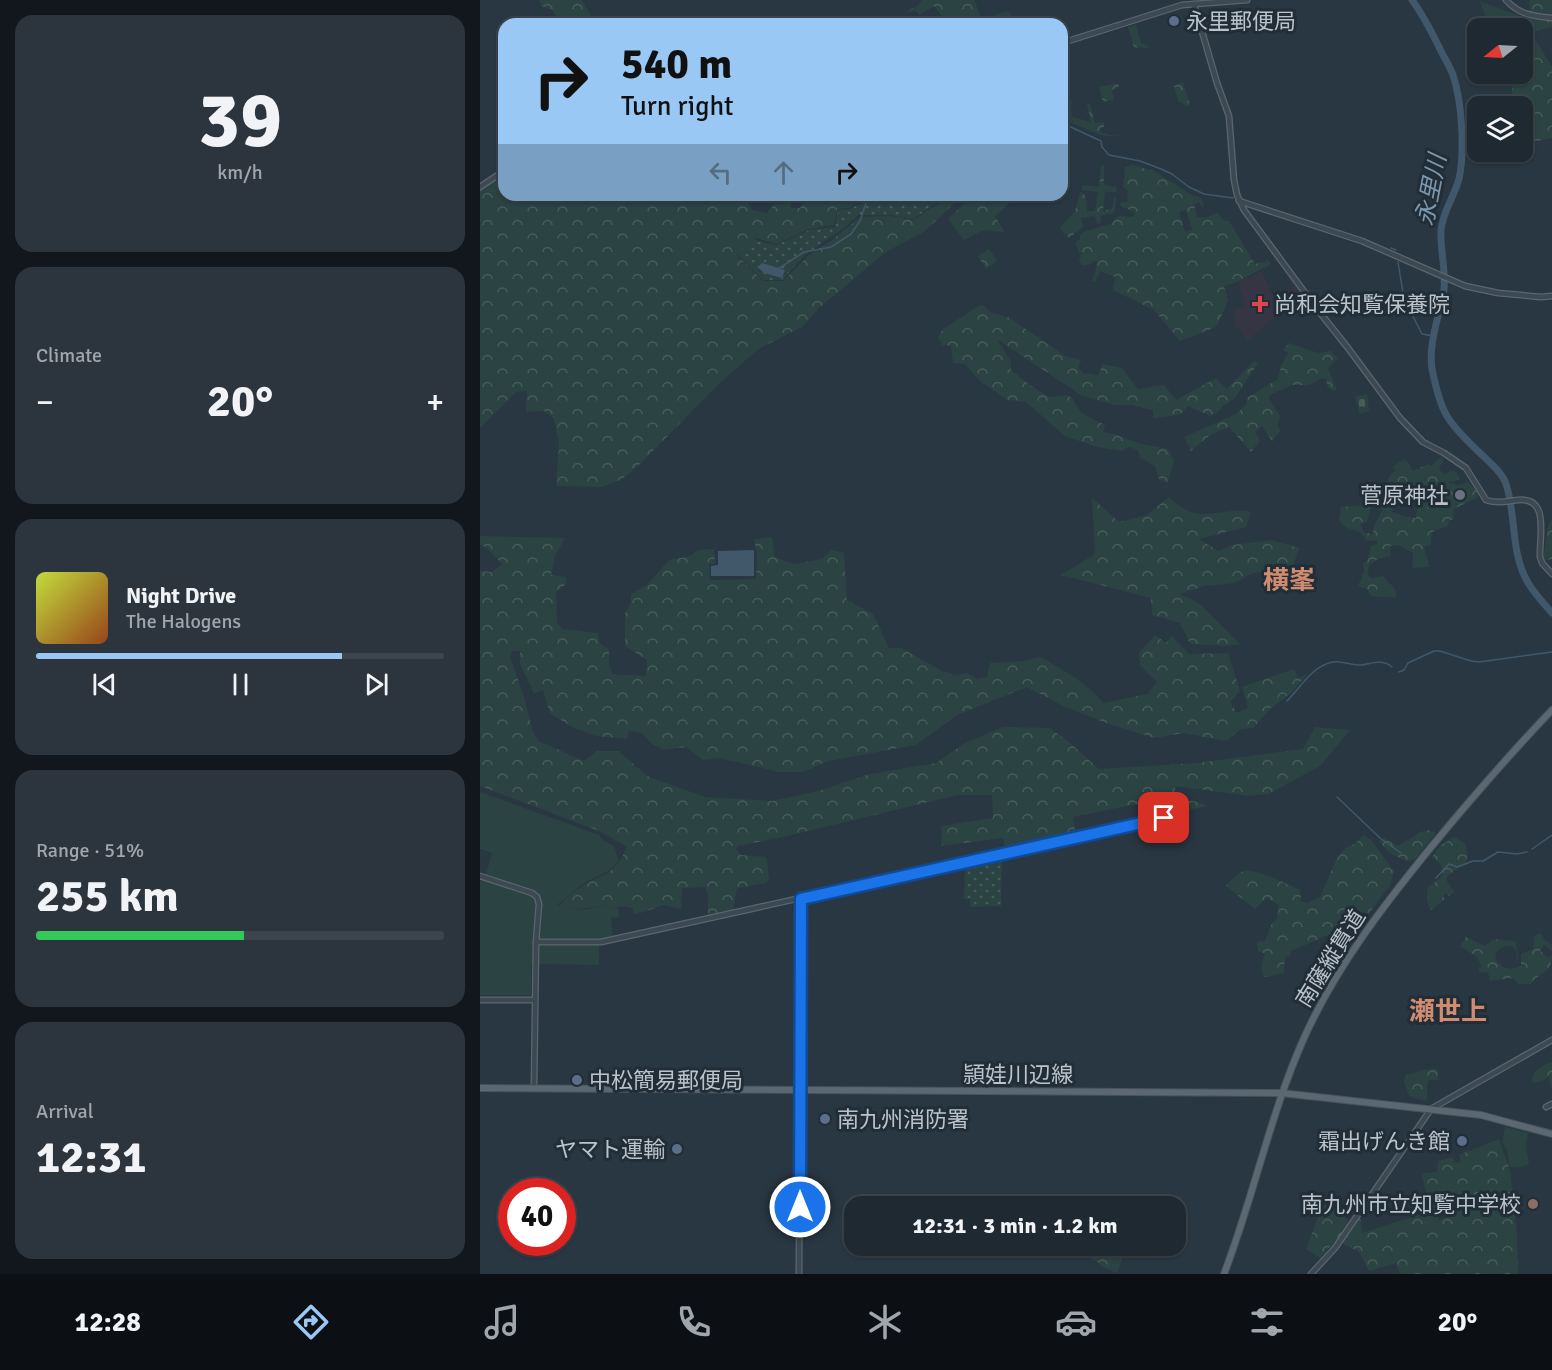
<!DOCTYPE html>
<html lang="en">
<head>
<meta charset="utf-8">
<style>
  :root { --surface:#1f2932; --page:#2c353e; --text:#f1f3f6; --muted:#a1a6ac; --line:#3c454d; --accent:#98c8f3 }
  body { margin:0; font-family:Signika,"Noto Sans JP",sans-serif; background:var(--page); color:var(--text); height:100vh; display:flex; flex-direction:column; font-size:22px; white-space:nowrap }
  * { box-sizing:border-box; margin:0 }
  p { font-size:20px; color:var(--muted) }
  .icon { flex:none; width:33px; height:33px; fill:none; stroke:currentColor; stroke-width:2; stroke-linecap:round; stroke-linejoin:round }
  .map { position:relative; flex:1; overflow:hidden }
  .panel { display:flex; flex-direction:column; gap:15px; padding:15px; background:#11171c; width:480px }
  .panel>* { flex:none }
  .guide { position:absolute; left:18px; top:18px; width:570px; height:183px; border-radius:18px; box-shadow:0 2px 4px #0004,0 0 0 2px var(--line); background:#98c8f3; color:#111; overflow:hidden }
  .needle { width:39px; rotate:252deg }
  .fabs { position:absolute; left:987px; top:18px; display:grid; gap:12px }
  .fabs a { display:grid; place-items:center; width:66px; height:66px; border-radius:12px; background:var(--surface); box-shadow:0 2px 4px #0004,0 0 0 2px var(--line); font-size:30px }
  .speed { position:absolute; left:18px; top:1178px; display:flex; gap:12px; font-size:30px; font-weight:700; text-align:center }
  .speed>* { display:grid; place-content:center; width:78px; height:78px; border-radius:50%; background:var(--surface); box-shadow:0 2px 4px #0004,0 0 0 2px var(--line); line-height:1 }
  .speed .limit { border:9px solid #d22; background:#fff; color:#111 }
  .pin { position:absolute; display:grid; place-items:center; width:51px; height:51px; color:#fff; margin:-26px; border-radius:12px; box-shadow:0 3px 9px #0006 }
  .me { position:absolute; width:66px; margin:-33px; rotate:0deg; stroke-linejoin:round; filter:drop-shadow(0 0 4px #0008) }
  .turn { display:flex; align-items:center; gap:21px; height:126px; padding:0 24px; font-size:27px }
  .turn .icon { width:78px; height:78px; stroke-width:2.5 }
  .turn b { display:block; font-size:42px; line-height:51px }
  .lanes { display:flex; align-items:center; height:57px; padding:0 24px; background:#0003; justify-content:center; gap:30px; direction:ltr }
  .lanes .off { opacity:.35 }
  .big { font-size:45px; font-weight:700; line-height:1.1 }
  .panel .tile { flex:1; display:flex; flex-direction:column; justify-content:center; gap:9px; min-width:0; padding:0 21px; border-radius:18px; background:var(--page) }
  .panel .dial { align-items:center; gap:0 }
  .dial b { font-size:78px; line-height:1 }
  .song { display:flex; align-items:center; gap:18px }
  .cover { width:72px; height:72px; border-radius:9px; background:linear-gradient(135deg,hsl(70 70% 55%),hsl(20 70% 35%)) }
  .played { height:6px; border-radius:3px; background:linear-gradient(90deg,var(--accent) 75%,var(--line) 75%) }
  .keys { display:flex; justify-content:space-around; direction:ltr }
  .heat { display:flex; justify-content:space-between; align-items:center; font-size:33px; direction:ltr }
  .charge { height:9px; border-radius:4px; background:linear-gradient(90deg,#34c759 51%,var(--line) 0) }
  .trip { position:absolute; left:364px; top:1196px; width:342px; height:60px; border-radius:18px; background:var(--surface); box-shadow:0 2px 4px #0004,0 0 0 2px var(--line); font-weight:700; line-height:60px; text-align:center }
  .dock { display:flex; height:96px; justify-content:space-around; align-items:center; background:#0c1014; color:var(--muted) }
  .dock .icon { width:42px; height:42px }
  .dock .on { color:var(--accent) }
  .dock b { font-size:27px; color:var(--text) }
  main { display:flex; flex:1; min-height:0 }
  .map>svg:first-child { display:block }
  .medical { fill:#353543 }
  .grass { fill:url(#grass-dots) }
  .forest { fill:url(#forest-crowns); fill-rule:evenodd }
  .cemetery { fill:url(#cemetery-stones) }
  .green { fill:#2b4342 }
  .water { fill:#40586a }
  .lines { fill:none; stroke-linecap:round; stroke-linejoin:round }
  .stream { stroke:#40586a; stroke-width:1.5 }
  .river { stroke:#40586a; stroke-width:7 }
  .tertiary-casing { stroke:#5b666f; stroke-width:7 }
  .primary-casing { stroke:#47525b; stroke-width:8 }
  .tertiary { stroke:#3d4952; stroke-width:4.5 }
  .primary { stroke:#5b6872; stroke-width:6 }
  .route-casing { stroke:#114b97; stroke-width:15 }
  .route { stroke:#1a73e8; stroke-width:10 }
  .service-dot { fill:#5c6f8a; stroke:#222e37; stroke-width:2 }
  .health-dot { fill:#e0444e; stroke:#222e37; stroke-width:2 }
  .worship-dot { fill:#6b7280; stroke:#222e37; stroke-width:2 }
  .education-dot { fill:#8d6e63; stroke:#222e37; stroke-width:2 }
  .labels { text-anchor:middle; stroke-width:6; stroke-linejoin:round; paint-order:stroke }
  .poi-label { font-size:22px; fill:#bac3cc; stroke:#222e37; text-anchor:start }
  .street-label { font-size:22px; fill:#bac3cc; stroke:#222e37 }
  .water-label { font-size:24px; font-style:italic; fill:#7d98ac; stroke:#222e37 }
  .quarter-label { font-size:26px; font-weight:bold; fill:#d18c70; stroke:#222e37 }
</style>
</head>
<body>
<main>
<section class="panel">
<div class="tile dial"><b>39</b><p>km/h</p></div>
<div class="tile"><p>Climate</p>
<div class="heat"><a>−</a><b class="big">20°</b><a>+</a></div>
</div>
<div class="tile">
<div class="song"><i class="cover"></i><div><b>Night Drive</b><p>The Halogens</p></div></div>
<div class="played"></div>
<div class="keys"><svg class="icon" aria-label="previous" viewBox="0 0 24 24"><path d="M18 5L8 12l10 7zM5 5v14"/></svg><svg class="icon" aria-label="pause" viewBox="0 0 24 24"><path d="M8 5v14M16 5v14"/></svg><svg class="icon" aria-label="next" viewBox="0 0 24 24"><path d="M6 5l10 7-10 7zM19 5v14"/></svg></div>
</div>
<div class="tile"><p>Range · 51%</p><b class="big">255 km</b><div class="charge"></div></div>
<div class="tile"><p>Arrival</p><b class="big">12:31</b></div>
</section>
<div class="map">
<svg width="1072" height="1274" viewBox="0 0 1072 1274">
  <defs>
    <pattern id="grass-dots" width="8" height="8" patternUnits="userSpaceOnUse" patternTransform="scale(1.5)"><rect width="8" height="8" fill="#2b4342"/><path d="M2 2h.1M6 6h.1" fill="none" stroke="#485c5c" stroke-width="1.8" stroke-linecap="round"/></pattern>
    <pattern id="forest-crowns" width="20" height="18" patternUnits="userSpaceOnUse" patternTransform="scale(1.5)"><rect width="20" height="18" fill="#2b4342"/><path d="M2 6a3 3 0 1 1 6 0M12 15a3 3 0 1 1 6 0" fill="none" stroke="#485c5c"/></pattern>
    <pattern id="cemetery-stones" width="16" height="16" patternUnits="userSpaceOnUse" patternTransform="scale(1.5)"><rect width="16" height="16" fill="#2b4342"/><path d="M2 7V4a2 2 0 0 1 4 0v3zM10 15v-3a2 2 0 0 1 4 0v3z" fill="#485c5c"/></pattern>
  </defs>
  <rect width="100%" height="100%" fill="#293742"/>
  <path class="medical" d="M781 271 794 296 815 285 821 293 768 341 754 325V309L765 306 758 282Z"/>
  <g class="grass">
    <path d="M400 195H468L433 219 410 215H378L365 227 326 254 302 280H283L249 246 246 214 278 241 296 245 330 230 355 227 358 210 369 209Z"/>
    <path d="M521 858H522L521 906 490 907V899H484L485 866Z"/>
  </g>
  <g class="forest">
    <path d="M59 0H102L112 18 119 24H72L77 18 72 10 61 6Z"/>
    <path d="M442 0H494L502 20 528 11 536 21 529 24H467L466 21 454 6 439 15 436 11 428 12V10L438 6Z"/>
    <path d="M1049 0H1072V27L1051 32 1072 67V138L1049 143 1043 136 1042 106H1037L1032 102V80L1029 74H1042V28H1010L1000 1 1042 17 1050 19Z"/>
    <path d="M656 25 661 43 669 46 668 49 661 47 654 48 648 27Z"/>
    <path d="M703 82 710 105 707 106 698 101 694 86Z"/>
    <path d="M638 83 639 87 632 90 634 100 623 102 619 87Z"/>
    <path d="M582 92H585L593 104 591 107 592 117 611 122 607 104H610L615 123 624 122V127L620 129 621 133 629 134V135H643L629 136 621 135 582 119V110L590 109 589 105H582Z"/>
    <path d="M652 165 674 171 712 195 721 198 724 206 722 207 719 202 714 204 717 217H727L737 213 744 221H749L775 264 781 262 787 263 786 260 787 259 791 264 757 282 744 286 748 300 738 324 734 328 700 341 674 310 633 290 635 277 620 271 615 282 612 281 616 269 617 261 616 260C611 264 608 266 602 265L599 260 602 252 600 253 595 243 600 239V235L605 231 631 224 638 216 653 217 655 212 640 206 641 202H647L648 191 643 187 645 167ZM706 210 712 230 705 232 699 212Z"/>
    <path d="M621 166H624V185L637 187 636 192H625L623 211 632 209 634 198H636L635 210 632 214 620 215 621 223 617 224 615 216 601 218 603 227 589 238 586 234H584L580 228 595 211 600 192 606 196 607 211H615L618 192 602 190V185L619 187Z"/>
    <path d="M24 174V195H309L298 199 268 198 266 201 272 210 287 213 295 204 311 202V208H320L329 195H392L369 208 357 209 354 225 330 229 296 244 276 238 256 254 283 281H303L329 255 352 240 380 217 410 216 434 220 471 195H483L445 231 406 252 339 308 322 327 278 349 239 384 159 465 142 479 122 487 76 486 79 444 74 419 64 411 46 412 47 391 36 392 0 428V190Z"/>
    <path d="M493 195H540L535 198 515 216 524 231 523 232 503 230 484 240 468 219Z"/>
    <path d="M509 249 517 261 506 269 498 256Z"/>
    <path d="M502 304 510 312 530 318 585 356 601 360 598 368 604 373 618 375 623 364 642 368 658 389 684 385 696 400 736 378 747 389 774 361 778 363 755 398 743 406 735 414 730 416 708 406 700 415 673 418V410L651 405H634L601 395 517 339 531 362V370L550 385 569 397 587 395 592 398 601 413 625 425 623 432 634 434 661 444 688 449 694 461 687 483 679 479 675 466 660 458 658 450 649 447 642 451 617 447 585 436 546 402 528 400 501 382 485 364 473 363 471 346 462 345 458 337 463 329Z"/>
    <path d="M809 343 838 353 851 351 858 358 848 368 857 391 848 388 846 379 843 378 829 385H812L790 395 789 399 800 416 797 427 801 430 792 441 782 426 775 432 780 441 771 452 749 427 730 435 711 451 704 437 756 414 766 405 768 397 798 379 801 366 808 353 803 350Z"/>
    <path d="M960 458H963V461L959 468 961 472 965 474 973 470 977 473 979 479 973 482 969 481V483L978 485 988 482 998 493 997 498 974 509 973 520H969L968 526 952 532 951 544 944 547 949 567 932 568 933 553 918 545 910 546 911 556C899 559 884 561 889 577L892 578 903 576 915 589 917 596 914 598 891 596 887 589 878 586 884 572 883 563 887 561 891 546 897 544V541L886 540C882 527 868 533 859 521L861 507 887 505 891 507 887 521 880 525 885 533 893 534 894 527 902 510 899 507 901 504 909 507 912 492 906 487 905 484 908 481 911 473 916 471 913 468 914 466 923 460 928 462 933 471 948 464 951 466ZM930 482 931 488 940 491 936 518 926 517 912 512 915 495 928 491 929 483Z"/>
    <path d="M689 497C695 502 702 508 708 511 727 519 752 507 771 512L766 527 719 539 738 551 752 545 792 540 819 548 812 569 773 573 754 583 724 586 700 594 720 604 760 644 747 646 710 644 700 623 672 615 671 598 581 575 615 554 612 498 639 522 667 515Z"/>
    <path d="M1072 520V559L1063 561 1068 525Z"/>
    <path d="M0 536 85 538 75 556 71 575 86 577V584L76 592 77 622 82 629 118 633C119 640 119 646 128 648L129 651V664L132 674 166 676 167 660 145 646V613L151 603V594L167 585 189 560 206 557 212 555 218 550 234 549 235 564H229L230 580 276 579 277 556 274 539 292 537 295 557 314 564 342 559 351 550 364 553 367 600 393 614 409 648H421L462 671 477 675 487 673 497 679 507 677 510 663 543 661 560 657C583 670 606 682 623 703L667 694 677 682 660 665 659 653 675 635 686 643 692 636 709 654 748 653 760 691 750 702 757 713 768 708 762 687 814 669 818 678 828 673 811 693 791 708 773 728 761 729 746 741 704 733 674 738 629 724 585 707 547 687 477 715 436 745 348 761 323 772H299L240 758 223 760 206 747 183 750 172 744 162 733 149 731 147 739 116 736 92 727 70 713 63 690 54 693 40 664V651H32L30 656 44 697 53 732 59 741 104 761 117 751H138L169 777 225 797 292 801 338 791 390 774 456 763 485 743 523 727 570 728 591 744 619 769 717 763 823 749 835 727 870 730 840 766 788 794 769 796 695 786 696 797 721 803 727 806 696 813 694 803H661L593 817 596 835 525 851 523 838 462 846 461 826 513 818 512 795H478L307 836 258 846 256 849 261 855 285 857 287 860 289 880 286 883 257 888 253 911 228 916V895L225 887 202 888 201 909 183 905 164 912 154 914 153 909C146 905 137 907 130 908L129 905 101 909 79 906 86 898 104 885 129 872 140 861 147 847 119 831 0 786V571L12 572 22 564 7 548 0 545Z"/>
    <path d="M949 830 956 833 936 858 928 862 909 853 899 841 904 838 918 846 940 832Z"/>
    <path d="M883 835 891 840 914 871 910 886 889 913 881 912 878 916 876 923 811 951 810 956 805 957 804 973 784 977C781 969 781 963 785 955L784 953 778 951 777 942 785 941 792 923 797 919 799 905 787 898 775 909 746 886C751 881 758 872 765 871 777 869 809 885 820 890L821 901 827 903 840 897 856 860 865 848 875 844Z"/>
    <path d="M974 837 985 843C993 871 977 863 966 879L970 886 975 892 969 896 966 893 963 896 965 899 951 910C946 903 946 895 948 887L958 880 963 873 961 865 952 857 960 846Z"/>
    <path d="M1061 933 1064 940 1072 945V951L1064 945 1060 951 1068 957 1072 955C1072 975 1060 970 1051 984H1038L1033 978 1010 981 1008 972 1000 973 998 968 1002 967 997 957 980 946 986 937 1005 946 1013 939 1036 941 1038 959 1037 964 1036 951 1032 946C1001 946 1019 978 1041 966V954L1053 949 1054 936Z"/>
    <path d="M1072 1062V1088L1070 1086 1069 1077 1060 1082 1053 1083C1049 1071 1063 1066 1072 1062Z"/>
    <path d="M957 1069 959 1080H949L947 1086V1101L930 1097 924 1083 925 1076 943 1070Z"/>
    <path d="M1019 1139 1030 1171 1037 1233 1038 1274H920L916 1263 889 1271 879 1252 856 1240 840 1258 826 1249 838 1217 835 1213 838 1204 859 1210 860 1213 864 1216 869 1223 867 1227 870 1229 880 1216 882 1233 945 1213 956 1214 959 1220 969 1216V1213L972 1212 969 1204 951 1212 942 1176 944 1173 957 1172 958 1161 973 1157 974 1163 981 1162 979 1155Z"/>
    <path d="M606 1245H629L645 1250 637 1273 621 1266 619 1263 603 1254Z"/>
  </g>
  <path class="cemetery" d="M887 394 889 411 880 414 875 397Z"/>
  <g class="green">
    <path d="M0 792 119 835 123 840 134 846 139 861 128 871 103 884 77 905 102 910 129 905 130 908 138 907 139 917 131 918 133 938 119 940V965L51 964V995H0V880L4 881 12 853 0 849Z"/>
    <path d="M1025 1127 1048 1133 1046 1146 1049 1164C1043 1167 1035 1169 1029 1166 1028 1158 1028 1148 1022 1142Z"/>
  </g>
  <g class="water">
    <path d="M282 263 305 270 302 278 284 273 278 267Z"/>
    <path d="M274 550V576H231V566L238 565V551Z"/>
  </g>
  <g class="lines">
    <g class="stream">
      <path d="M582 123 621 141 622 147 629 155 660 161 681 169 692 174 709 187 724 194 753 198"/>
      <path d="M911 248 916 250"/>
      <path d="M918 262 924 299 942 334 953 336"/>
      <path d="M298 269 324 252 351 247 371 234 380 221 387 200 396 195"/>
      <path d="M919 672 924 670 928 663 954 651H960L991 661 999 662 1072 652"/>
      <path d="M807 701C821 687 832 666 853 662 862 660 871 666 881 665 891 664 903 658 912 667"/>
      <path d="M857 797 900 838 921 853"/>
      <path d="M1052 849 1072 835"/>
      <path d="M956 878 969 864 977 867 993 861H1003L1018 852 1037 854 1047 852"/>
    </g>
    <path class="river" d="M932 0C944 16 952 33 961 51 965 59 970 67 973 75 982 102 985 151 979 179 974 197 963 211 961 230 960 250 966 269 964 289 960 315 948 342 952 369 955 384 959 403 967 416 975 430 989 442 1000 453 1009 462 1022 472 1026 484 1036 514 1031 549 1045 577 1051 591 1063 602 1072 613"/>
    <defs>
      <g id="tertiary">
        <path d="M1026 0C1039 15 1054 16 1072 18"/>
        <path d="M714 4 737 83 749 116 754 180 757 195 764 210 837 309 868 348 920 418 943 442 964 453 986 468 1006 500C1018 504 1027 501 1039 500 1070 497 1059 538 1060 557L1062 563 1072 574"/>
        <path d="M582 43 702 5 767 0"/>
        <path d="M0 187 24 171"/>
        <path d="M759 201 882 241 985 286 1018 293 1061 297 1072 296"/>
        <path d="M0 876 52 893 57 897 59 904 56 942 54 1088"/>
        <path d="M56 942H121L684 818"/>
        <path d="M0 1000H55"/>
        <path d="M1066 1107 1072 1104"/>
        <path d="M319 1274 321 899"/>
        <path d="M831 1274 855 1248 951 1109 1072 1040"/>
      </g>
      <g id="primary">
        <path d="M0 1088 801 1093 1001 1115 1072 1134"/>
        <path d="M744 1274C774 1196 790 1114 824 1038 856 967 903 906 952 846 990 800 1030 754 1072 710"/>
      </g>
    </defs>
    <use href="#tertiary" class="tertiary-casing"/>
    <use href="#primary" class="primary-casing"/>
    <use href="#tertiary" class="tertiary"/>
    <use href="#primary" class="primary"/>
  </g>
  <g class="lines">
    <defs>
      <path id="route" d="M320 1207 321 899 684 818"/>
    </defs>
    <use href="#route" class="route-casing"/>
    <use href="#route" class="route"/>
  </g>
  <g class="service-dot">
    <circle cx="694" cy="21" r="6"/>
    <circle cx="97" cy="1080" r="6"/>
    <circle cx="345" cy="1119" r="6"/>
    <circle cx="982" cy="1141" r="6"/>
    <circle cx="197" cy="1149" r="6"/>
  </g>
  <path class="health-dot" d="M777 295h6v6h6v6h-6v6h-6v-6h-6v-6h6z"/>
  <circle class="worship-dot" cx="980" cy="495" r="6"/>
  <circle class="education-dot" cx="1053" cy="1204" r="6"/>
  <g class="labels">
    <g class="poi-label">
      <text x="706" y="29">永里郵便局</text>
      <text x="794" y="312">尚和会知覧保養院</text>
      <text x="968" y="503" text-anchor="end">菅原神社</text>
      <text x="109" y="1088">中松簡易郵便局</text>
      <text x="357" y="1127">南九州消防署</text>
      <text x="970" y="1149" text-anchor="end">霜出げんき館</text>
      <text x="185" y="1157" text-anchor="end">ヤマト運輸</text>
      <text x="1041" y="1212" text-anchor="end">南九州市立知覧中学校</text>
    </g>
    <g class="street-label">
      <text transform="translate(850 958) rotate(-58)" y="8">南薩縦貫道</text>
      <text x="538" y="1082">頴娃川辺線</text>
    </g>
    <g class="water-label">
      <text transform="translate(951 190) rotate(-79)" y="8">永里川</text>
    </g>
    <g class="quarter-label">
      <text x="809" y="589">横峯</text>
      <text x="968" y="1020">瀬世上</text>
    </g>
  </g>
</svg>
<div class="fabs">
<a><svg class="needle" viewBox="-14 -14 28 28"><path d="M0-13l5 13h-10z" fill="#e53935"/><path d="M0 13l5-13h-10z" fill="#a1a6ac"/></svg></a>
<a><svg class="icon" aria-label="layers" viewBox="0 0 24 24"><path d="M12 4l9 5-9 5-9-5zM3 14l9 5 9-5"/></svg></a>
</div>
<div class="speed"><div class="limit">40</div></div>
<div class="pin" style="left:684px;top:818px;background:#d93025"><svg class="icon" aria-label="arrive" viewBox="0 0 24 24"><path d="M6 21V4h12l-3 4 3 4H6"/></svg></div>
<svg class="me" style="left:320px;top:1207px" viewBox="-20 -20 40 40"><circle r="17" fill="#1a73e8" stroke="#fff" stroke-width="3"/><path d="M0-11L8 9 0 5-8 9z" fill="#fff"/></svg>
<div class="trip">12:31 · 3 min · 1.2 km</div>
<div class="guide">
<div class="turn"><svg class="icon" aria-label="right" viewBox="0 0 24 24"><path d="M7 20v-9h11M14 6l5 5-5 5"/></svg><div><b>540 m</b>Turn right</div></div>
<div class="lanes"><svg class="icon off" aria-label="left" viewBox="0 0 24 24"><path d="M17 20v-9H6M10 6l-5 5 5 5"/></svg><svg class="icon off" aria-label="ahead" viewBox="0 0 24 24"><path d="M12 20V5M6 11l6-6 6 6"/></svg><svg class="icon" aria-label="right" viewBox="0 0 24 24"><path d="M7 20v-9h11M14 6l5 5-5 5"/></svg></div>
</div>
</div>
</main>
<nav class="dock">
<b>12:28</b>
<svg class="icon on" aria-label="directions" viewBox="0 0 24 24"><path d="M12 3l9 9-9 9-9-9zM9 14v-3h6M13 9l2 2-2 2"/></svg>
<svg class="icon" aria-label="music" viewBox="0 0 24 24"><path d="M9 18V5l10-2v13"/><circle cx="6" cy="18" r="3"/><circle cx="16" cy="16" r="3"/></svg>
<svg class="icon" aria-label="phone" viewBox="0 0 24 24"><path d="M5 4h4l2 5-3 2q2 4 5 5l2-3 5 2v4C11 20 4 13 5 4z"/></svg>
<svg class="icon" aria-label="climate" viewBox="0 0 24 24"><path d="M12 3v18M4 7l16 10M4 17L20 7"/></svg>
<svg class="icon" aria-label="car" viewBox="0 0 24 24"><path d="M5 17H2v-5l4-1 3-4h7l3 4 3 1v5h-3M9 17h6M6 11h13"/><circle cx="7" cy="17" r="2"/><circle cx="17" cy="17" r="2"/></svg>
<svg class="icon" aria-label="filters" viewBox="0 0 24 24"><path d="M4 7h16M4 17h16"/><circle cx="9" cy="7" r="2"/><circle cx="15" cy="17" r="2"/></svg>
<b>20°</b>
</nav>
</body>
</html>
